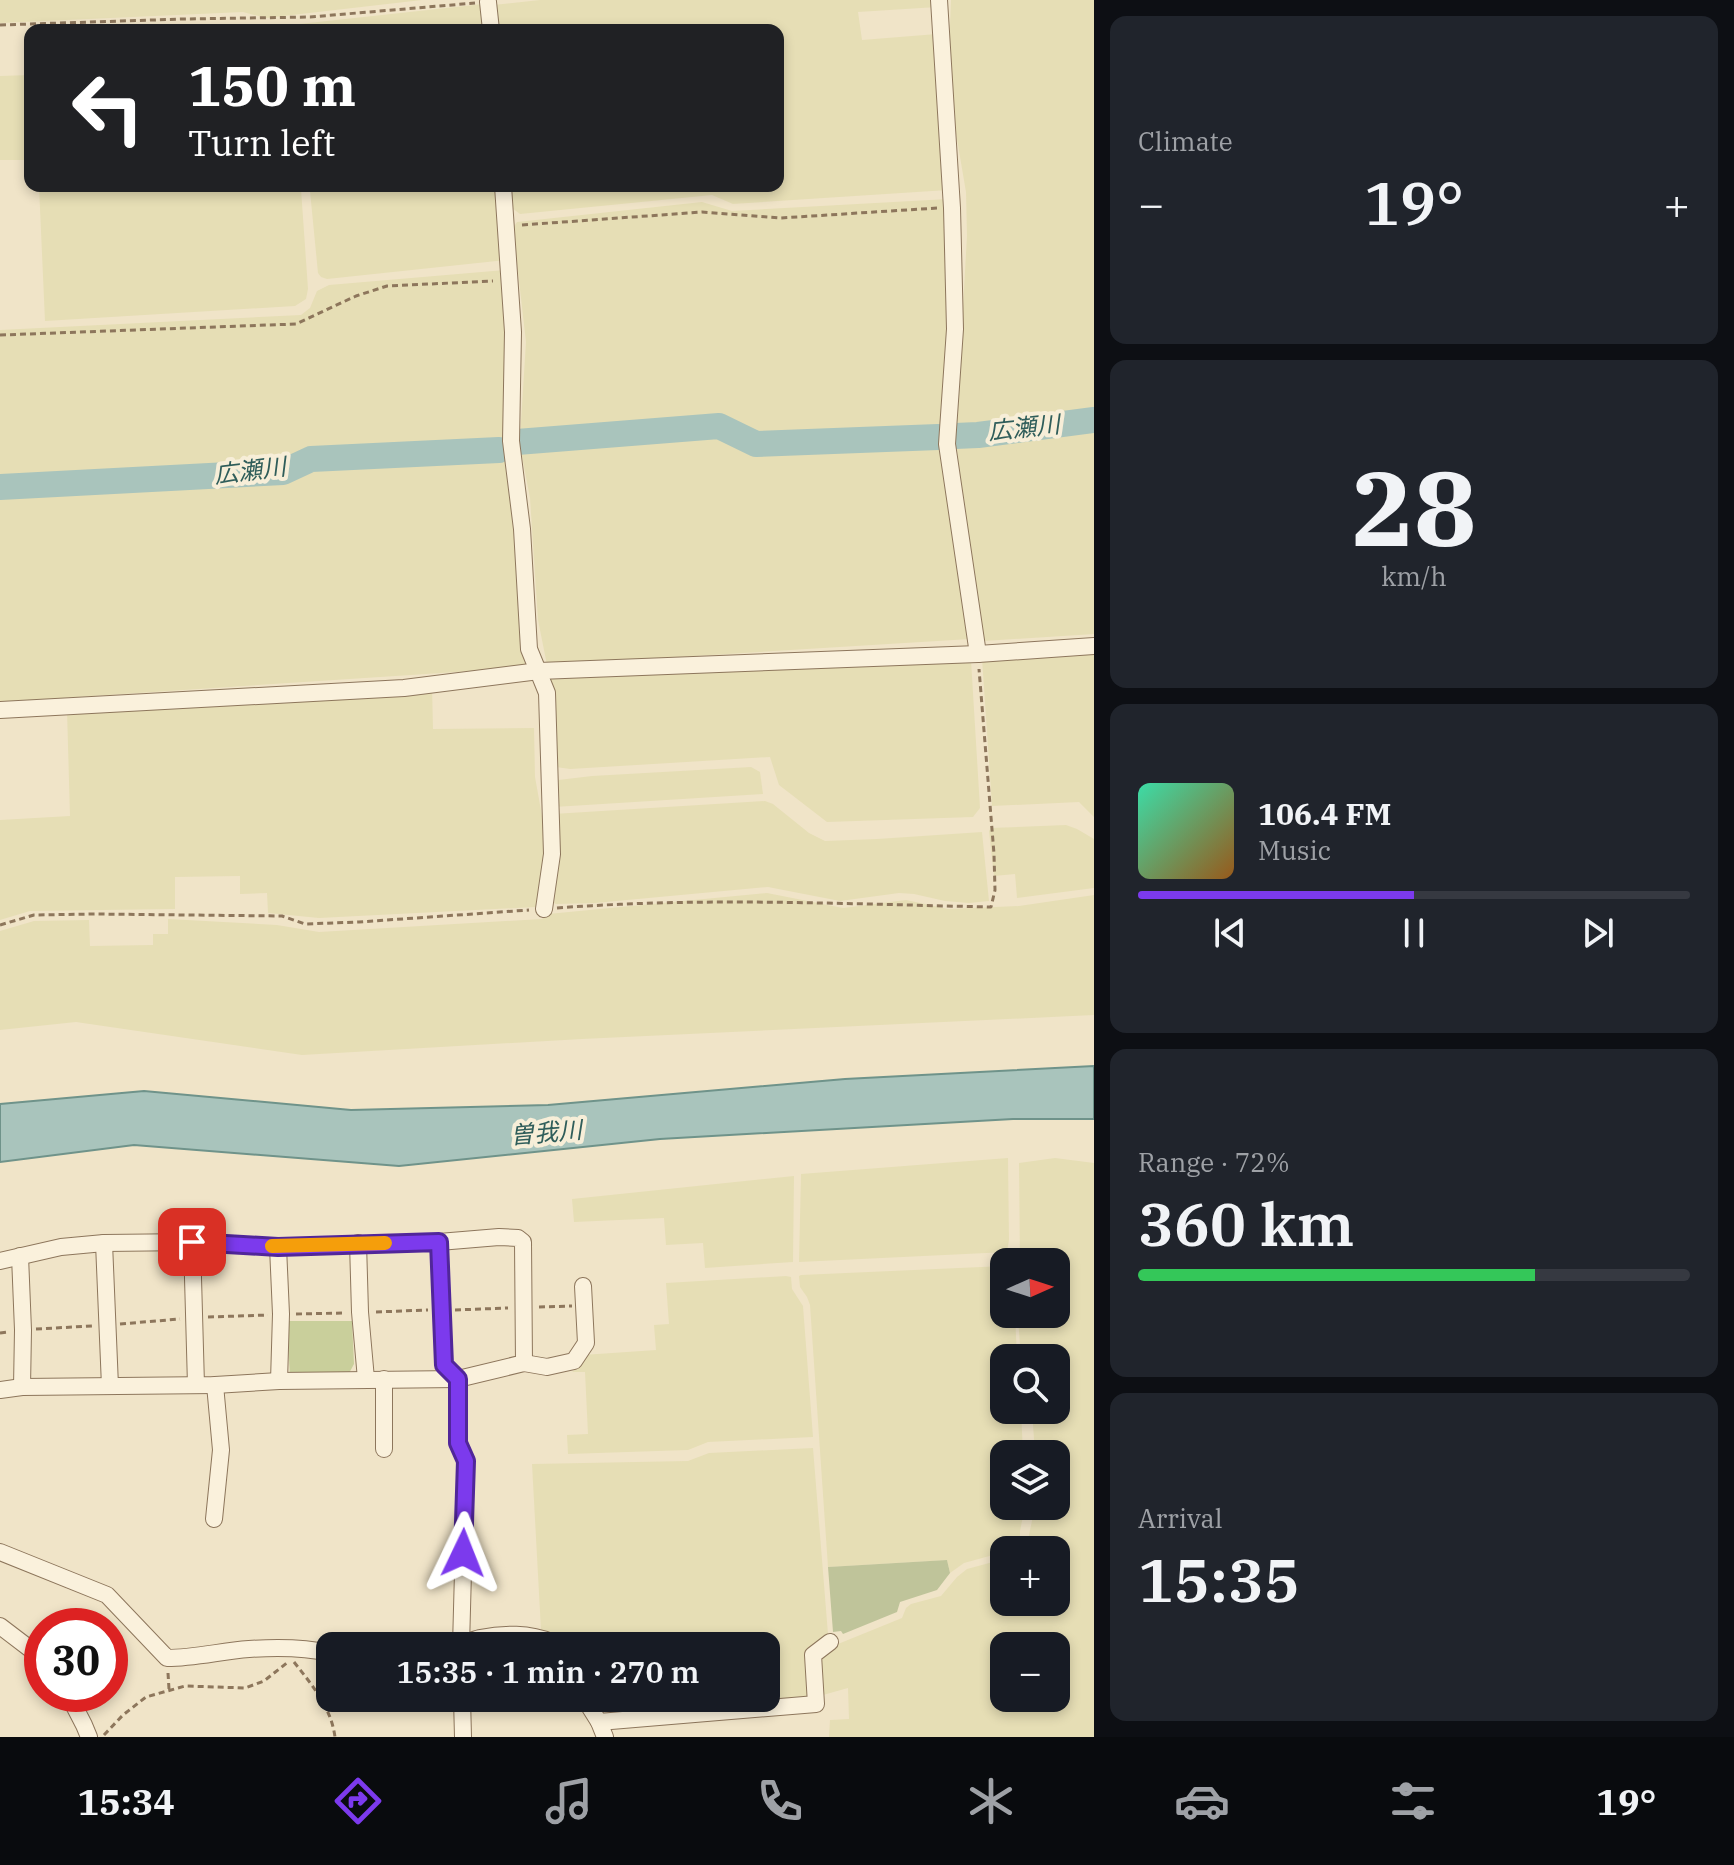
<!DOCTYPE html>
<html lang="en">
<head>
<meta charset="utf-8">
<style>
  :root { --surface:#171b24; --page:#20242c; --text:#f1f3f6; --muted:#9ea1a6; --line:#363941; --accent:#7c3aed }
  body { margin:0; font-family:"IBM Plex Serif","Noto Sans JP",serif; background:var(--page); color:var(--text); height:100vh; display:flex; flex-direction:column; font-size:30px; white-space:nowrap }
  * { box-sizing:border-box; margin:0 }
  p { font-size:26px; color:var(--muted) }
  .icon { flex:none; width:44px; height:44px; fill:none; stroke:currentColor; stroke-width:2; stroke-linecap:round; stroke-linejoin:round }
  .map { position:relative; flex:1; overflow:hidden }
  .panel { display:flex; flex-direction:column; gap:16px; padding:16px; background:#0d0f14; width:640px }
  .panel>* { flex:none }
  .top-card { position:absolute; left:24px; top:24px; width:760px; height:168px; border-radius:16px; box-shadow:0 4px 12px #0003; background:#202124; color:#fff; overflow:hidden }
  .needle { width:52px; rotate:87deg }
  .buttons { position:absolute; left:990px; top:1248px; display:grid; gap:16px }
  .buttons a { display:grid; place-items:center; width:80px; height:80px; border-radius:16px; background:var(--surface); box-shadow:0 4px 12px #0003; font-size:40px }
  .speed { position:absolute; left:24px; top:1608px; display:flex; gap:16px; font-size:40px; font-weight:700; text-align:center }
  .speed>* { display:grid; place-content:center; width:104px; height:104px; border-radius:50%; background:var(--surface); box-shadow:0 4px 12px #0003; line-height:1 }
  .speed .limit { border:12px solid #d22; background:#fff; color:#111 }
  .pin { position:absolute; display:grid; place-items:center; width:68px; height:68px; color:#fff; margin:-34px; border-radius:16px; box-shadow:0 4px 12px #0006 }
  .me { position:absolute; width:88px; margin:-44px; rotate:2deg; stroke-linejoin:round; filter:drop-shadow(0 0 6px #0008) }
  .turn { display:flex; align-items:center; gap:28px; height:168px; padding:0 32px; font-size:36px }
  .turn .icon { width:104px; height:104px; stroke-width:2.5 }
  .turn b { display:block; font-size:56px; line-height:68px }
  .big { font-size:60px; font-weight:600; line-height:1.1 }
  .panel .widget { flex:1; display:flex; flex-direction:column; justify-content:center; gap:12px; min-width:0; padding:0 28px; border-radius:16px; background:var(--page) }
  .panel .dial { align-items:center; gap:0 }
  .dial b { font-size:104px; line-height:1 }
  .song { display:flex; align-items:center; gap:24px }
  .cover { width:96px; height:96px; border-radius:12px; background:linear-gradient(135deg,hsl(160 70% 55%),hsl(30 70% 35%)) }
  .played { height:8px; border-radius:4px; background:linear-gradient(90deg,var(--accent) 50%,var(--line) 50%) }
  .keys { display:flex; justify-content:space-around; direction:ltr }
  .heat { display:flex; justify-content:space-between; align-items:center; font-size:44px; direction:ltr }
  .charge { height:12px; border-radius:6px; background:linear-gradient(90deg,#34c759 72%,var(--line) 0) }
  .trip { position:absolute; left:316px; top:1632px; width:464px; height:80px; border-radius:16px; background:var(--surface); box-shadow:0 4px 12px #0003; font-weight:600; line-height:80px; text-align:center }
  .tab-bar { display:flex; height:128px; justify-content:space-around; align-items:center; background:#090b0e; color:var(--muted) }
  .tab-bar .icon { width:56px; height:56px }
  .tab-bar .on { color:var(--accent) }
  .tab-bar b { font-size:36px; color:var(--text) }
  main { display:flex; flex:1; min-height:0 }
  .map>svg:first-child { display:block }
  .farmland { fill:#e6deb5; fill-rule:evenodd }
  .green { fill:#c9cf9b }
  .cemetery { fill:#bfc49a }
  .water { fill:#a9c4bc; stroke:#6f938a; stroke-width:2 }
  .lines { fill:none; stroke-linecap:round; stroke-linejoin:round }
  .river { stroke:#a9c4bc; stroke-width:26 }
  .minor-casing { stroke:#8d765c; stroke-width:18 }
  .path { stroke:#8d765c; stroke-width:3; stroke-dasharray:6 4; stroke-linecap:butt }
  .minor { stroke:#faf1dc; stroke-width:16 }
  .route-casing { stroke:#51269a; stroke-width:20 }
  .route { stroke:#7c3aed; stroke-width:14 }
  .slow { stroke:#f59e0b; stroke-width:14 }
  .labels { text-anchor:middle; stroke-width:8; stroke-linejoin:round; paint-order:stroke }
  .water-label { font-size:24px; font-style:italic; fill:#2f5d5a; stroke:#f7eed8 }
</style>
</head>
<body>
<main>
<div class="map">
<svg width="1094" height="1737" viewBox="0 0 1094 1737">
  <rect width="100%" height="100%" fill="#f0e4c8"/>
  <g class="farmland">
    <path d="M0 0H422L266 18 243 12 0 23Z"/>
    <path d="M540 0H938L937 7 858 12 862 40 937 34 948 190 733 204 712 195 520 214 512 208 511 186H778V30H498L493 5Z"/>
    <path d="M951 0H1094V417L956 433 967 236 966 192 951 104 949 52Z"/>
    <path d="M483 4 488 30H282L281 26Z"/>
    <path d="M30 75V160H0V76Z"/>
    <path d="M39 186H290L292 190 301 189 308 289 306 299 295 306 45 321Z"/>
    <path d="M318 186H501L506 260 327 279 321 277 318 273 310 191 318 190Z"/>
    <path d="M948 199 954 205 943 432 758 442 720 423 520 438 526 342 513 228 517 222 702 202 732 211Z"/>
    <path d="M505 270V446L311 456 283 469 0 482V330L301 315 310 308 317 291 329 285Z"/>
    <path d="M1094 422V634L984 641 959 471 956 440Z"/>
    <path d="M720 431 758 450 944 441 970 639 547 665 538 620 530 498 520 446Z"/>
    <path d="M506 455 532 667 0 702V491L289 478 307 464Z"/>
    <path d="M1094 652V817L1079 802 992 806 982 658Z"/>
    <path d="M971 660 980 808 973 817 827 822 779 785 770 757 570 769 556 767 550 678Z"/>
    <path d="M432 686 433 729 534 728 535 777 549 855 541 902 535 907 319 918 268 913 267 893 240 894V876L175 877V909L30 911 0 920V820L70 816 67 710Z"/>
    <path d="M751 767 760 772 763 794 554 807 550 781 592 776Z"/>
    <path d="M765 801 773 804 809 833 825 841 877 839 982 832 989 901 969 903 945 901 914 894 899 893 840 901 768 887 595 903 556 904 554 903 559 856 553 814Z"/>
    <path d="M1066 825 1077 829 1094 839V888L1017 898 1015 874 994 876 989 831 991 828Z"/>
    <path d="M767 893 843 908 906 900 948 909 1019 906 1094 895V1015L582 1039 302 1055 76 1022 0 1030V931L34 921 89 920 90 946 153 945V934H168V919L277 925 319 932 542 919 548 914Z"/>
    <path d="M1008 1158 1009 1240 1007 1252 799 1262 801 1174Z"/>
    <path d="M1055 1158 1094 1163V1737H829L830 1720 849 1719 848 1688 823 1695 821 1658 838 1644 902 1618 906 1608 911 1604 941 1596 957 1577 967 1569 1004 1559V1602H1056V1550H1024L1027 1545 1035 1506H1056V1454H1035L1032 1410H1056V1358H1021L1018 1318V1314H1056V1262H1020L1019 1163ZM1004 1646H1056V1698H1004Z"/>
    <path d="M794 1176 793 1262 705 1268 703 1243 666 1245 664 1218 574 1222 572 1199Z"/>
    <path d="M1004 1266V1314H1015L1017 1358H1004V1410H1021L1023 1454H1004V1506H1025L1020 1531V1544L1013 1550H1004V1552L964 1563 950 1573 947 1560 828 1567 810 1305 807 1297 800 1287 799 1276 801 1275Z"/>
    <path d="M786 1276 791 1277 792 1289 803 1306 813 1437 708 1442 688 1450 568 1454 567 1435 588 1434 585 1372H572L580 1366 583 1355 656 1350 654 1325 669 1324 666 1283Z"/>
    <path d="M813 1448 828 1634 815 1645 812 1697 608 1713 597 1698H766V1646H562L556 1636 541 1630 532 1464 688 1461 709 1453Z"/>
  </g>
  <path class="green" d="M287 1321H352L354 1364 347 1377 290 1378Z"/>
  <path class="cemetery" d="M947 1560 950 1573 937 1590 900 1602 897 1612 843 1634 841 1631 833 1632 828 1567Z"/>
  <path class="water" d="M1094 1066V1119H1013L660 1139 399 1166 134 1145 0 1162V1104L144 1091 351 1110 548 1105 845 1079Z"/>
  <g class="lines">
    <g class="river">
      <path d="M955 436 978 435 1094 420"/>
      <path d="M517 442 719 426 756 444 938 437"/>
      <path d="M0 487 283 472 311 459 499 450"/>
    </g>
    <defs>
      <g id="minor">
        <path d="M939 0 952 208 955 329 947 444 978 654"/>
        <path d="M488 2 491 30"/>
        <path d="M503 186 513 332 511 441 522 529 529 649 547 693 552 854 544 909"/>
        <path d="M0 710 404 688 539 671 978 654 1094 646"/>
        <path d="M192 1242 196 1385"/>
        <path d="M439 1242 444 1365 458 1379V1443L466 1461 461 1646"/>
        <path d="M104 1243 110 1386"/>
        <path d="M358 1243 360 1312 366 1379"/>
        <path d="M278 1247 281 1314 279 1381"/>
        <path d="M20 1256 23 1330 22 1387"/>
        <path d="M0 1261 61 1247 104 1243 192 1242 278 1247 439 1242 499 1237 518 1238 523 1242 524 1363 458 1379 279 1381 215 1385 22 1387 0 1390"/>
        <path d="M524 1363 547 1367 574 1361 586 1343 583 1286"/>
        <path d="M384 1449V1379"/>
        <path d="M214 1519 221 1450 215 1385"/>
        <path d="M0 1552 107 1595 167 1658C195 1658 221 1651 249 1649 276 1647 303 1647 330 1653"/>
        <path d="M0 1626 42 1658"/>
        <path d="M455 1646C464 1644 472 1640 480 1638 503 1633 530 1633 551 1642L552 1646"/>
        <path d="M68 1694 84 1725 89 1737"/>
        <path d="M462 1698 463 1737"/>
        <path d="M584 1698 599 1722 605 1737"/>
        <path d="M599 1722 816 1704 813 1655 830 1642"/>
      </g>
    </defs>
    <use href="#minor" class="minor-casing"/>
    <g class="path">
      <path d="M0 25 183 19 310 17 475 3"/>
      <path d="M522 225 702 212 781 218 937 208"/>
      <path d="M0 335 296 324 356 296 387 286 493 281"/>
      <path d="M557 908C701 897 846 904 991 907L995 890 994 854 979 669"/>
      <path d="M0 925 34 915 96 914 282 916 305 924 359 922 529 910"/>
      <path d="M539 1307 572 1306"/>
      <path d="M455 1310 508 1308"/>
      <path d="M376 1312 428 1310"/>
      <path d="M296 1314 344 1313"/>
      <path d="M208 1317 268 1315"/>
      <path d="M120 1324 180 1319"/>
      <path d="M36 1329 92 1326"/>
      <path d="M0 1333 9 1332"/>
      <path d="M294 1662C312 1685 331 1707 335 1737"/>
      <path d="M168 1673 169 1689"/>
      <path d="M104 1735 123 1715 146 1697 185 1686 245 1688 264 1681 288 1662"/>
    </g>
    <use href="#minor" class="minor"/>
  </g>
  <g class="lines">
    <defs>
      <path id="route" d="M192 1242 278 1247 439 1242 444 1365 458 1379V1443L466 1461 463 1553"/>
    </defs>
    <use href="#route" class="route-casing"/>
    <use href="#route" class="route"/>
    <path class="slow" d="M272 1246 385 1243"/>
  </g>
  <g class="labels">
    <g class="water-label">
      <text transform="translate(1024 428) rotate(-6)" y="8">広瀬川</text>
      <text transform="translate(250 471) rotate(-7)" y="8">広瀬川</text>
      <text transform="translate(546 1133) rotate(-5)" y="8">曽我川</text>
    </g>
  </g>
</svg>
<div class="buttons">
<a><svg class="needle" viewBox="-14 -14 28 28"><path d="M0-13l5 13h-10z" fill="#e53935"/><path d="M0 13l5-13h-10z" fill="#9ea1a6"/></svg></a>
<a><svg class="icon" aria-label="search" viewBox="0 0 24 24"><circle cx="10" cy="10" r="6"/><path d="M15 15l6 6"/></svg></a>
<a><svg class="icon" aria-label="layers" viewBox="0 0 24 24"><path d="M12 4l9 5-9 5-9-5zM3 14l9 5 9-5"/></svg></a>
<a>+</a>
<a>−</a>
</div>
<div class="speed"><div class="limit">30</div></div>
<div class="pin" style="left:192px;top:1242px;background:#d93025"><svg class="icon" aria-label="arrive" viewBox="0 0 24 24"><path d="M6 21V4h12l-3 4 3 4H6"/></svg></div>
<svg class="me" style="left:463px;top:1553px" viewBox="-20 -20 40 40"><path d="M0-17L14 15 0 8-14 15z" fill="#7c3aed" stroke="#fff" stroke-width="4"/></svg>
<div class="trip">15:35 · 1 min · 270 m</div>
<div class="top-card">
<div class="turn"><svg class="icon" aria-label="left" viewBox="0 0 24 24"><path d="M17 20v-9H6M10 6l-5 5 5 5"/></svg><div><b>150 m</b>Turn left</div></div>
</div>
</div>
<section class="panel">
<div class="widget"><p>Climate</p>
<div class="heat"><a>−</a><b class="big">19°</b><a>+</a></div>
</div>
<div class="widget dial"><b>28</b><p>km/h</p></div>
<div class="widget">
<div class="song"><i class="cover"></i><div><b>106.4 FM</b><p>Music</p></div></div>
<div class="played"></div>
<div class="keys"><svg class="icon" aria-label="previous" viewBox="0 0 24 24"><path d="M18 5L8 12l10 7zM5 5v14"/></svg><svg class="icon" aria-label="pause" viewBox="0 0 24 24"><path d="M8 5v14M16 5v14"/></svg><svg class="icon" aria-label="next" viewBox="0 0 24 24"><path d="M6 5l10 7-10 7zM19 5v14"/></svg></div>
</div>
<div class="widget"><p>Range · 72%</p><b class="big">360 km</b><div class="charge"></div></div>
<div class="widget"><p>Arrival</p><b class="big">15:35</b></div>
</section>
</main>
<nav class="tab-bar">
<b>15:34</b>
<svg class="icon on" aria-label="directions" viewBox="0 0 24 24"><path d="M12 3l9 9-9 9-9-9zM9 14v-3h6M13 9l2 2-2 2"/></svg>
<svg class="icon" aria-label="music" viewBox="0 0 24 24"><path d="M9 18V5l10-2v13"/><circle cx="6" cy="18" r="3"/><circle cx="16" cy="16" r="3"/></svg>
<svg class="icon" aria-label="phone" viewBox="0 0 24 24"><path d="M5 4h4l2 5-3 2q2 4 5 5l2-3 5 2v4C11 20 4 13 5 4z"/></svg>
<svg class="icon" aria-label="climate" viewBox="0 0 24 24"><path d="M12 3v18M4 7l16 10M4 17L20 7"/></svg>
<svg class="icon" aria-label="car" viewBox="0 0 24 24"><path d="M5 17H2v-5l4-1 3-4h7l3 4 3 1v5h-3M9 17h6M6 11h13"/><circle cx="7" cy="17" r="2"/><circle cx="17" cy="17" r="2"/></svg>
<svg class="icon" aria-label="filters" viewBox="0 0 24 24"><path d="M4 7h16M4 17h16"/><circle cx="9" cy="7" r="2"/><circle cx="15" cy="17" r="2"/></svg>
<b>19°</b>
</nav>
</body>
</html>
